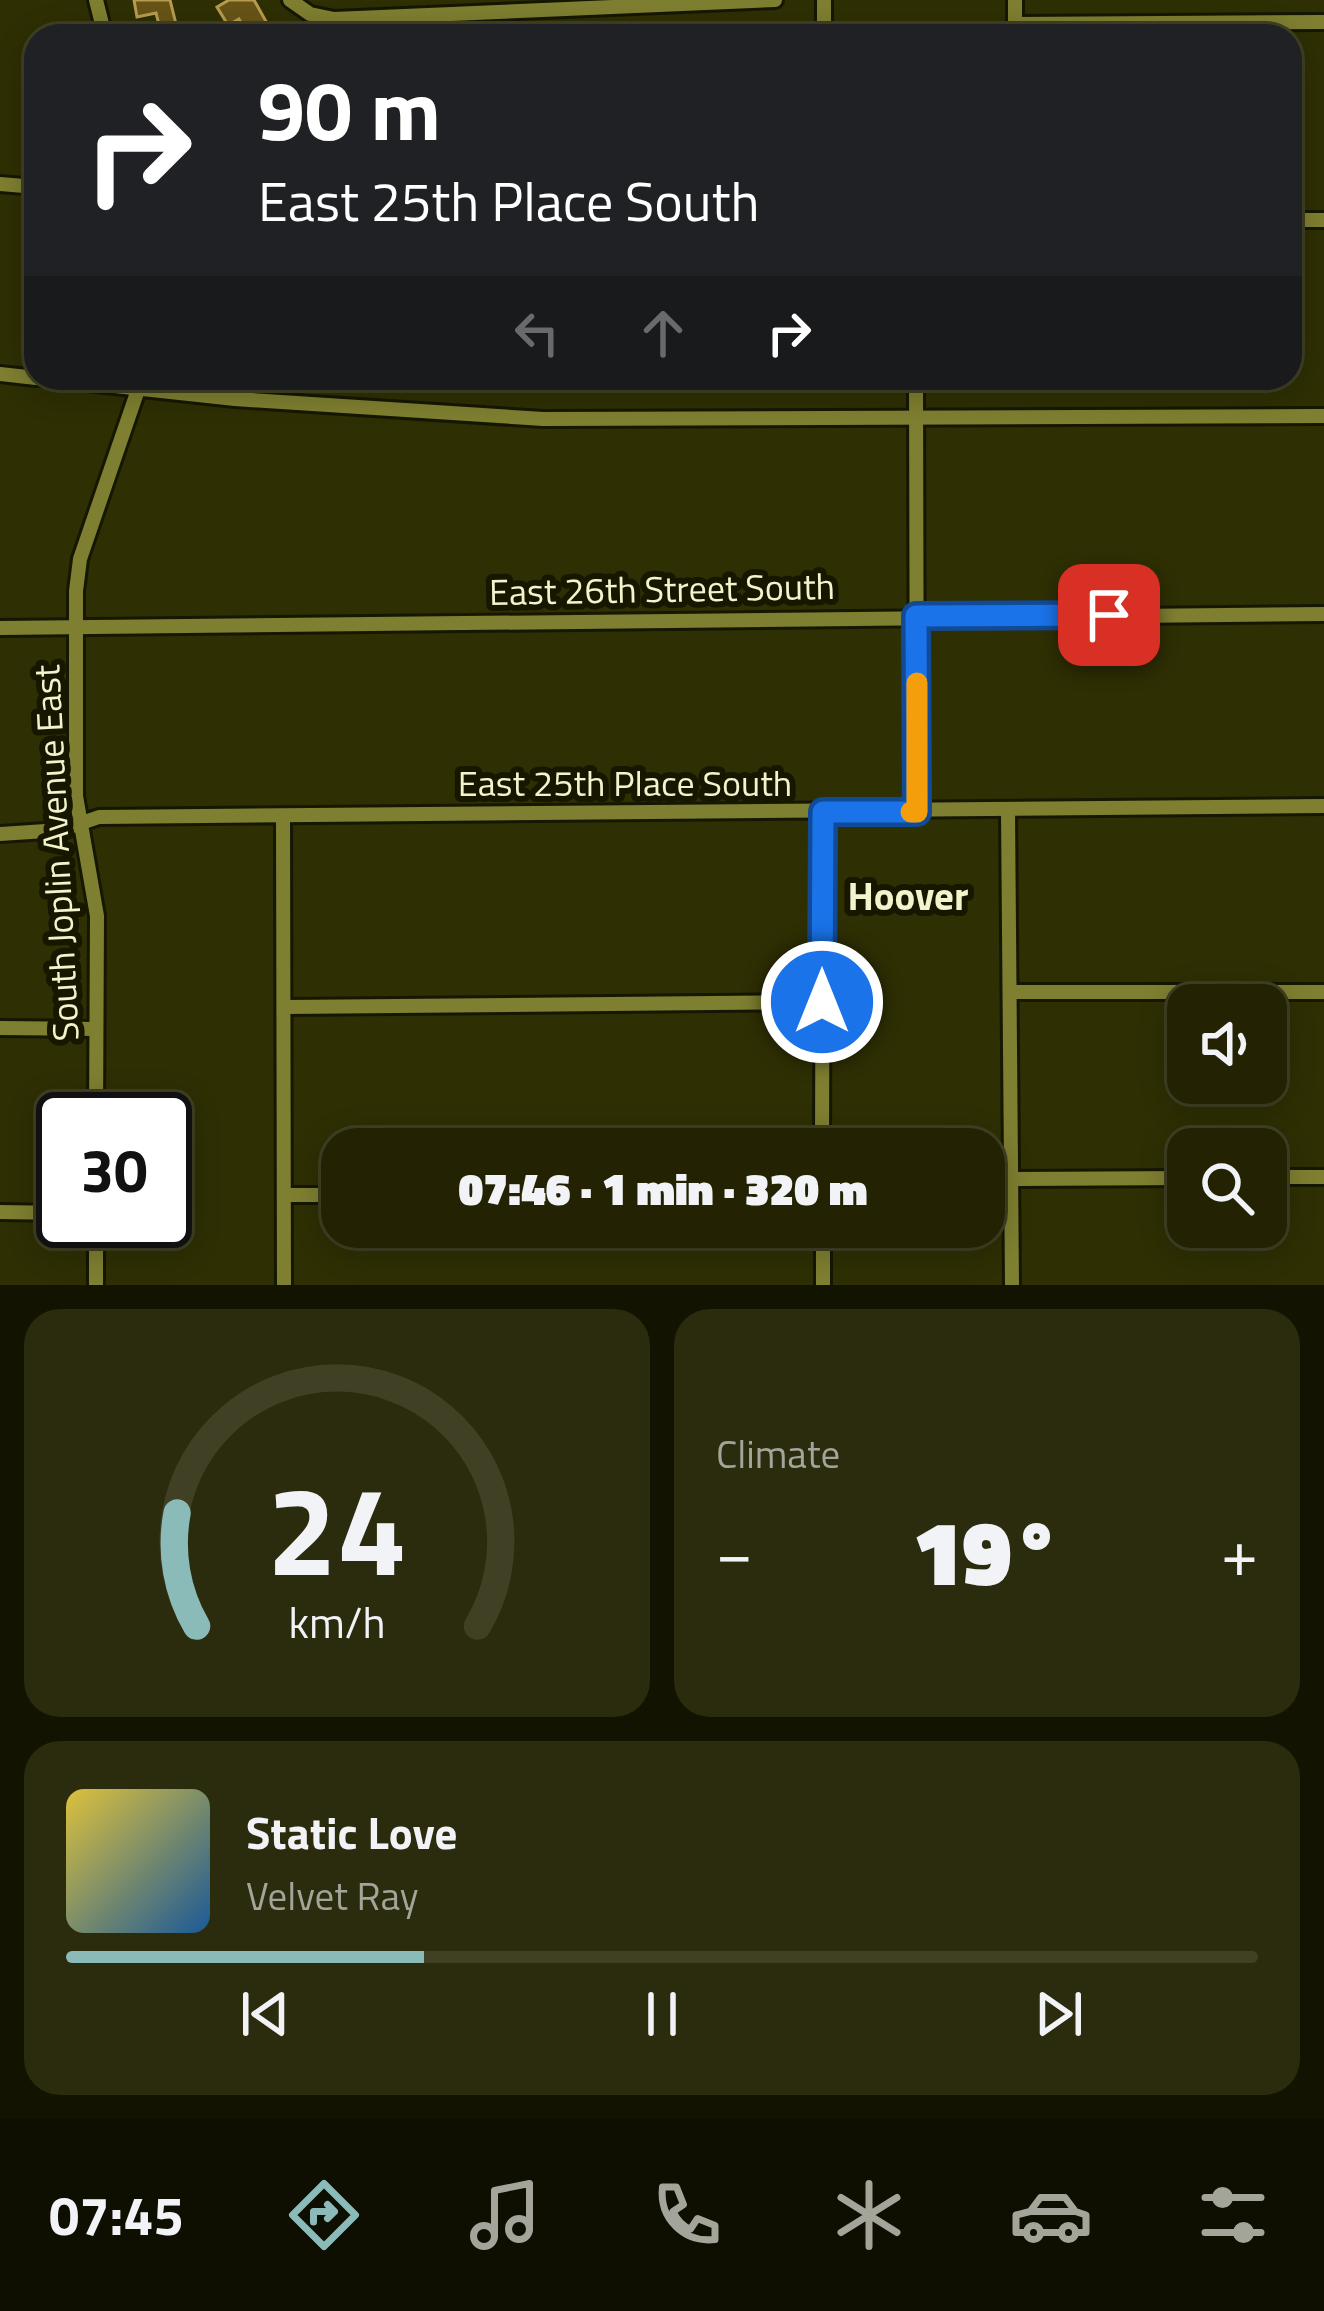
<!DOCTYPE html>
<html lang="en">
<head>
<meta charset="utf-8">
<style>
  :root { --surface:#232303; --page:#2b2b0d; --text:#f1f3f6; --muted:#a3a49a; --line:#404025; --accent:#8bbbb9 }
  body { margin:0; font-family:"Titillium Web",sans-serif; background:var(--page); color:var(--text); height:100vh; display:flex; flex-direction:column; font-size:45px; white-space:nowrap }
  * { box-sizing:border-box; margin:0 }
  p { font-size:39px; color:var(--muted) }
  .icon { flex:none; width:66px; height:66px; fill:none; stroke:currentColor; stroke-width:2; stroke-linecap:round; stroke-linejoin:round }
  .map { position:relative; height:1285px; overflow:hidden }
  .drawer { display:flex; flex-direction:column; gap:24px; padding:24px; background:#131302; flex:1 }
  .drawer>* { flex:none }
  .guide { position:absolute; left:24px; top:24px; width:1278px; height:366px; border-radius:36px; box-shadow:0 6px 30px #0003,0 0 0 3px var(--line); background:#202124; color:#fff; overflow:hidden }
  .buttons { position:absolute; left:1167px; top:984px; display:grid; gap:24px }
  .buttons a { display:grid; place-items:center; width:120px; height:120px; border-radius:24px; background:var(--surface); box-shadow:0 6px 30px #0003,0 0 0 3px var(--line); font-size:60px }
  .speed { position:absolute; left:36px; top:1092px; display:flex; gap:24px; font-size:60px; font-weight:700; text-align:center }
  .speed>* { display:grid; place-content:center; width:156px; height:156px; border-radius:50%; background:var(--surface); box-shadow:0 6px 30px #0003,0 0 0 3px var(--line); line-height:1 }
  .speed .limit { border:6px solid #111; border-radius:18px; background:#fff; color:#111 }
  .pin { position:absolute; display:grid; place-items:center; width:102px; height:102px; color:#fff; margin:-51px; border-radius:24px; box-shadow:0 6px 18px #0006 }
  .me { position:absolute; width:132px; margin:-66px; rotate:0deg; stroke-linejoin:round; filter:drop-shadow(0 0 9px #0008) }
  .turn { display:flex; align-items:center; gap:42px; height:252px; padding:0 36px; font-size:54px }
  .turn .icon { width:156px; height:156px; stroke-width:2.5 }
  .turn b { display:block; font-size:84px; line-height:102px }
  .lanes { display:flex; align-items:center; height:114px; padding:0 36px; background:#0003; justify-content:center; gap:60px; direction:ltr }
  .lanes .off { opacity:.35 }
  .big { font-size:90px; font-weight:800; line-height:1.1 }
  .drawer .card { flex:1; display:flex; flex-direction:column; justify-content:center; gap:18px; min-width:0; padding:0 42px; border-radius:36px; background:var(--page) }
  .drawer .dial { align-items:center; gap:0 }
  .dial svg { height:312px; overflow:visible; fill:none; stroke:var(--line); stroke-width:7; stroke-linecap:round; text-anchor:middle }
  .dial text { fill:var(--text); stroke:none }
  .song { display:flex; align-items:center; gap:36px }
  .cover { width:144px; height:144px; border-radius:18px; background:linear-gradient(135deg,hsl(50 70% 55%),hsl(210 70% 35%)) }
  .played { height:12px; border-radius:6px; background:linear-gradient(90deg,var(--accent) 30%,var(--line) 30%) }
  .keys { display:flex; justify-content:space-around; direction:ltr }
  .heat { display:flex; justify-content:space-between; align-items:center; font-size:66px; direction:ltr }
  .drawer .tiles { flex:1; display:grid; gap:24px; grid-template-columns:1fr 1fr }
  .card:last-child { grid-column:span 2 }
  .trip { position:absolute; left:321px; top:1128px; width:684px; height:120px; border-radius:36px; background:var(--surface); box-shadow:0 6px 30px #0003,0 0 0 3px var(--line); font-weight:800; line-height:120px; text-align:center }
  .tab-bar { display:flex; height:192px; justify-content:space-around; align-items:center; background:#0e0e01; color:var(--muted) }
  .tab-bar .icon { width:84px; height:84px }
  .tab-bar .current { color:var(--accent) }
  .tab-bar b { font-size:54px; color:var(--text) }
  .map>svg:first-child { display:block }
  .building { fill:#675416; stroke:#b79c4f; stroke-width:3 }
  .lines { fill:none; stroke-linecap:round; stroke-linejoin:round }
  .street-casing { stroke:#161701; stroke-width:20 }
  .street { stroke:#7e7f30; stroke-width:14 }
  .route-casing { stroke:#114b97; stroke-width:30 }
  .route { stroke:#1a73e8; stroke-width:21 }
  .slow { stroke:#f59e0b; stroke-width:21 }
  .labels { text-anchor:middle; stroke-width:12; stroke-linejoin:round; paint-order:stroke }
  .street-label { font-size:36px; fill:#f1f4cd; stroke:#171700 }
  .neighbourhood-label { font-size:39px; font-weight:bold; fill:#f1f4cd; stroke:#171700 }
</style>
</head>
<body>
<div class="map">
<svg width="1324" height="1285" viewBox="0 0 1324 1285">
  <rect width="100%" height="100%" fill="#2f2f04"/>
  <g class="building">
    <path d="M134 0H170L179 36H162L156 13 137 17Z"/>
    <path d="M229 0H254L268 25 284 36H249L239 19 228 25 217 7Z"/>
  </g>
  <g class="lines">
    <defs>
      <g id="street">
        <path d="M96 0 105 36"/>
        <path d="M290 0 310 14 334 19 775 0"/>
        <path d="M824 0V36"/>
        <path d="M1015 0V36"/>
        <path d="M1015 24 1324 22"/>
        <path d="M0 184 36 187"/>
        <path d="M1290 220H1324"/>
        <path d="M0 374 36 378"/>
        <path d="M41 378 235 399 543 419 1324 416"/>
        <path d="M916 378 917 812"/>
        <path d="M0 628 1324 614"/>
        <path d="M1008 811 1012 1285"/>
        <path d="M283 816 284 1285"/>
        <path d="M0 834 61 830 99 817 1324 806"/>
        <path d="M1010 992H1324"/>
        <path d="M285 1007 822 1002"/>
        <path d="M0 1028 96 1029"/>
        <path d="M96 1119 97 916 76 796V591L80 559 142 378"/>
        <path d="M822 1149 823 812"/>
        <path d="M1266 1177H1324"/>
        <path d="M1011 1179 1188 1178"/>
        <path d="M284 1195H342"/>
        <path d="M0 1212 63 1213"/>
        <path d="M823 1227V1285"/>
        <path d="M96 1285V1221"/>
      </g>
    </defs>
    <use href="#street" class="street-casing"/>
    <use href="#street" class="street"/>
  </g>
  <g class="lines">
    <defs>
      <path id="route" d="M822 1002 823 812H917L916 616 1109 615"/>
    </defs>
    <use href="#route" class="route-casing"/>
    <use href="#route" class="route"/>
    <path class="slow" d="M911 812H917V683"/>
  </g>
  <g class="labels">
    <g class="street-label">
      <text transform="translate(662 589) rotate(-1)" y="13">East 26th Street South</text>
      <text x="625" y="796">East 25th Place South</text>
      <text transform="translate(56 853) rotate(-93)" y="13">South Joplin Avenue East</text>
    </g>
    <g class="neighbourhood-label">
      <text x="908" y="910">Hoover</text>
    </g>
  </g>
</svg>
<div class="buttons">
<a><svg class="icon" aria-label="sound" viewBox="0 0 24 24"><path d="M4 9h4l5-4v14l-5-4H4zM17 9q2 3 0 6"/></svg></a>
<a><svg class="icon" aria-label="search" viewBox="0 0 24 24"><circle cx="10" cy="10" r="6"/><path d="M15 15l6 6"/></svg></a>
</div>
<div class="speed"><div class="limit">30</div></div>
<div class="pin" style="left:1109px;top:615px;background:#d93025"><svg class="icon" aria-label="arrive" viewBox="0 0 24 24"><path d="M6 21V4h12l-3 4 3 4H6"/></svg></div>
<svg class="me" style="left:822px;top:1002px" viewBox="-20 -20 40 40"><circle r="17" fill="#1a73e8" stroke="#fff" stroke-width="3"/><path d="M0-11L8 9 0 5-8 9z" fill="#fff"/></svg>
<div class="trip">07:46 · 1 min · 320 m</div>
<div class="guide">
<div class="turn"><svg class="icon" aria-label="right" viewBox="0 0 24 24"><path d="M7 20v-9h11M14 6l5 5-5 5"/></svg><div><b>90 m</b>East 25th Place South</div></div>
<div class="lanes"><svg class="icon off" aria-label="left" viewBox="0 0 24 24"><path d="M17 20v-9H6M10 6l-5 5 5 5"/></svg><svg class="icon off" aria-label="ahead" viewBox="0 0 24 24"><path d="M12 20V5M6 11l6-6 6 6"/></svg><svg class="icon" aria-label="right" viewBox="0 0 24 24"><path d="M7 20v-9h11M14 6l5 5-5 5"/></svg></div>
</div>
</div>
<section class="drawer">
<div class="tiles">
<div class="card dial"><svg viewBox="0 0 100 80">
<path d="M14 69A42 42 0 1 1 86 69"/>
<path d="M14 69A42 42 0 0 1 9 40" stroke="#8bbbb9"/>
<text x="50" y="56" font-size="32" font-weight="700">24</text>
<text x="50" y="72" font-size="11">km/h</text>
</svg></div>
<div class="card"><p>Climate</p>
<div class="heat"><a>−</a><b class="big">19°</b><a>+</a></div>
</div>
<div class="card">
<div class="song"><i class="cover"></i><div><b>Static Love</b><p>Velvet Ray</p></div></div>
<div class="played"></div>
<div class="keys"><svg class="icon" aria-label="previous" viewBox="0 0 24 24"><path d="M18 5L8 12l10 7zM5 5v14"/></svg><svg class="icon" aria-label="pause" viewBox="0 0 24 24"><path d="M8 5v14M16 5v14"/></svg><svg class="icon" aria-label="next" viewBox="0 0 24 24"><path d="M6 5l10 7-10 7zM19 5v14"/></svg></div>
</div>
</div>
</section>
<nav class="tab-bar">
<b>07:45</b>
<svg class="icon current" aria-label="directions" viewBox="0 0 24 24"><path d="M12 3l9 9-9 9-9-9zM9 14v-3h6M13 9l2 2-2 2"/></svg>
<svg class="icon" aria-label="music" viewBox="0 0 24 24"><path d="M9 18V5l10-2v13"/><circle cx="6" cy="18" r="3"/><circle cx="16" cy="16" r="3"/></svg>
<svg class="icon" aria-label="phone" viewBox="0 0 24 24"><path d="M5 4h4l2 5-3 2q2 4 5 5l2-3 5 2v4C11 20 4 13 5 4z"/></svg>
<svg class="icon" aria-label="climate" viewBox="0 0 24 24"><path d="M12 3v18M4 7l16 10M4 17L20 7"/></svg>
<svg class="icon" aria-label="car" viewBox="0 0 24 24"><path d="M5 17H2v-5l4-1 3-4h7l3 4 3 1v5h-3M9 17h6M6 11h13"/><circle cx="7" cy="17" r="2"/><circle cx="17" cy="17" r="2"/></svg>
<svg class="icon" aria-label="filters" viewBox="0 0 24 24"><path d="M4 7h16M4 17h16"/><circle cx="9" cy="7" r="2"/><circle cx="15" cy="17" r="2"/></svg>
</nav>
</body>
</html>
